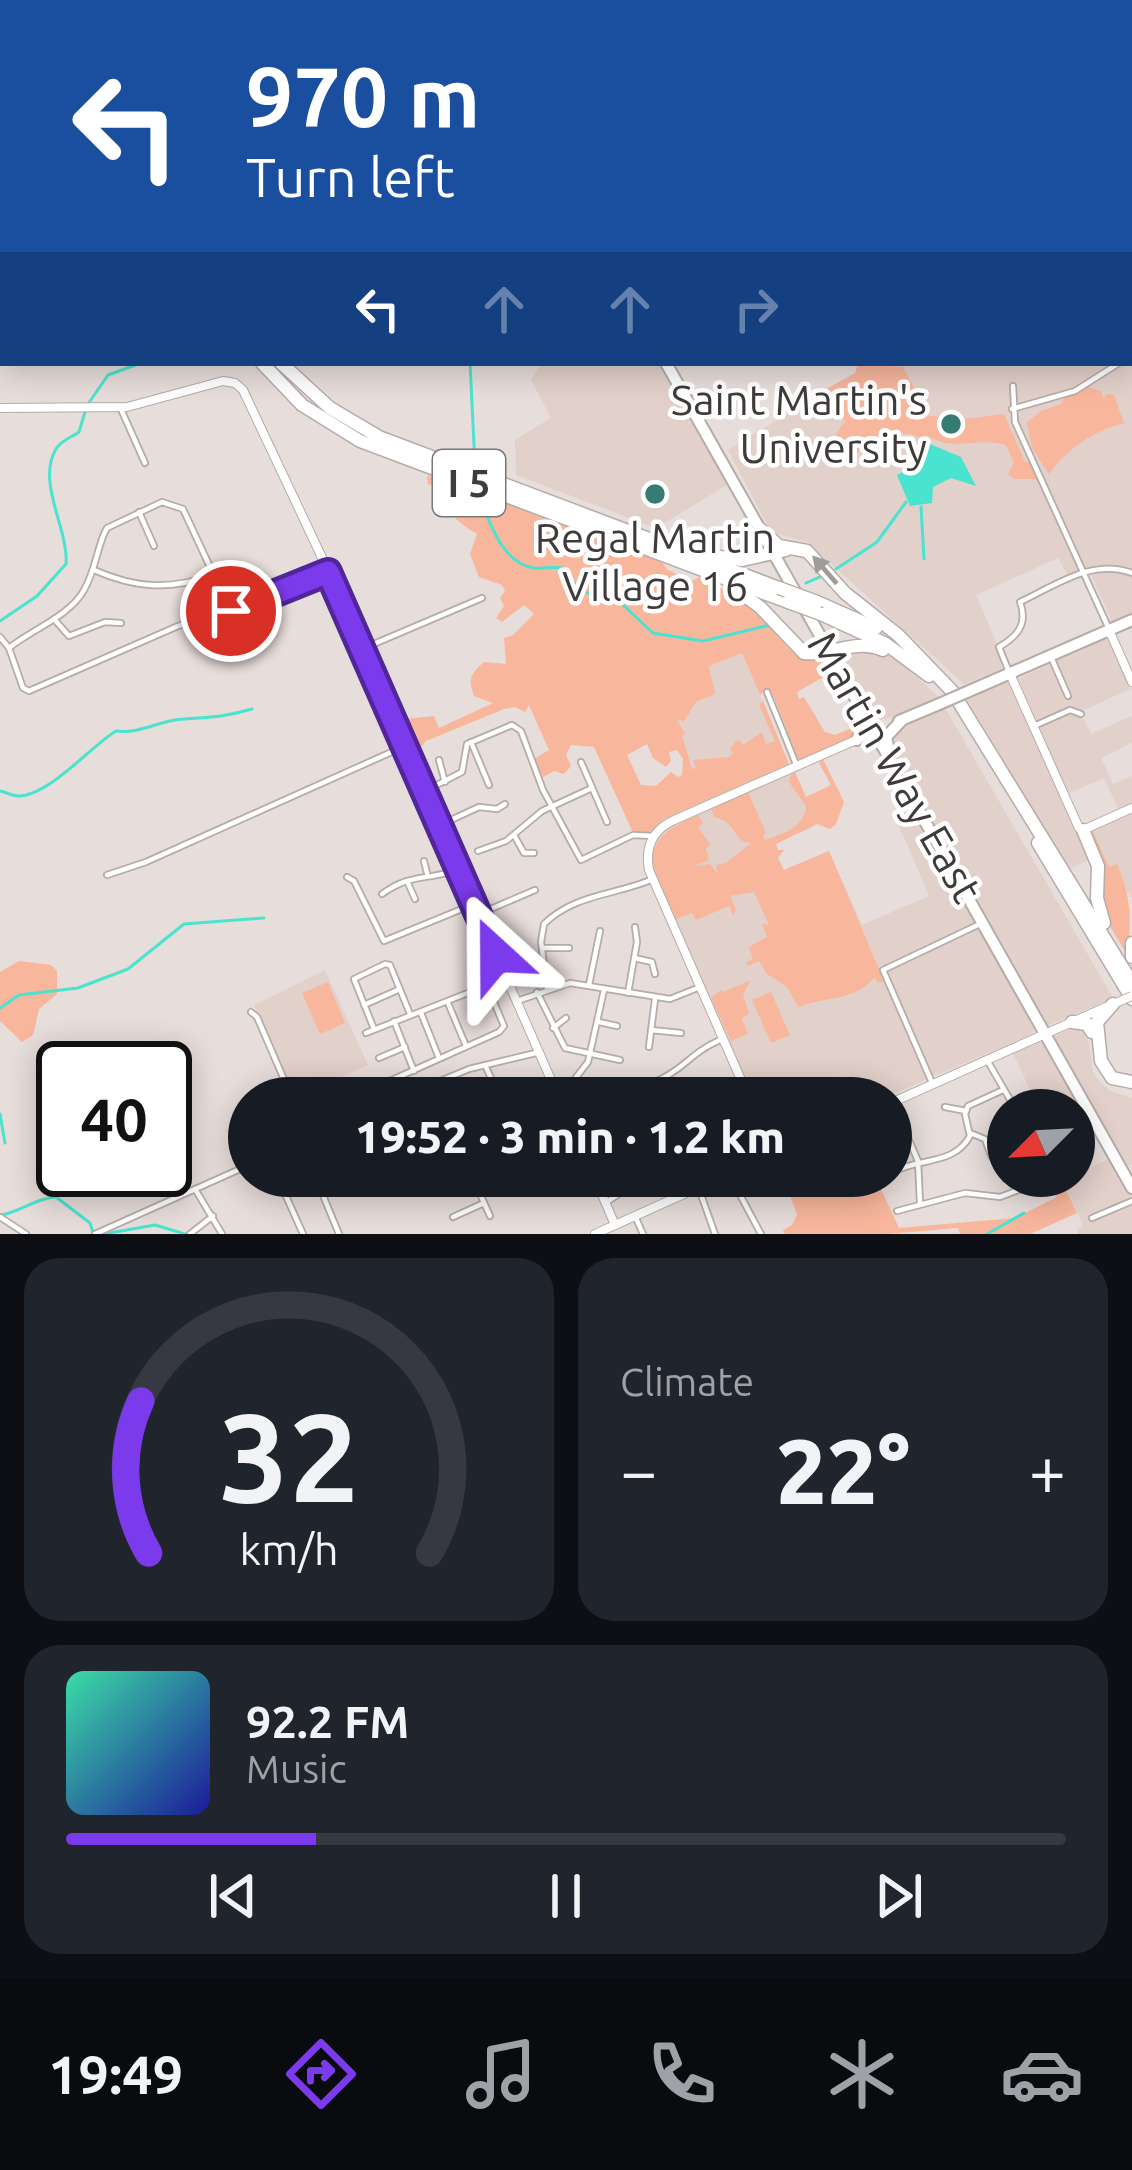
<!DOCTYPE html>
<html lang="en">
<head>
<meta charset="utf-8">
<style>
  :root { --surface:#171b24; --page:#20242c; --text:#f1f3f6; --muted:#9ea1a6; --line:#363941; --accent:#7c3aed }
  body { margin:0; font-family:Ubuntu,sans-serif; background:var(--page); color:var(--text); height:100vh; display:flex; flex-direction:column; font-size:45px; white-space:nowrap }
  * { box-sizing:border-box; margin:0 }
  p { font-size:39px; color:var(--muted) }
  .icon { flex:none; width:66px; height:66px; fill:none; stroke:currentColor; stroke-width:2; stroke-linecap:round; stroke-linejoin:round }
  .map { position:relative; height:1234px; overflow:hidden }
  .sheet { display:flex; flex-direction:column; gap:24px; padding:24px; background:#0d0f14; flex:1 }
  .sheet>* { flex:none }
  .banner { position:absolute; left:0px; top:0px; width:1134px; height:366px; box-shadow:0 6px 30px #0003; background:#1a4fa0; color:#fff; overflow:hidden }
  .needle { width:78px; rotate:246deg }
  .buttons { position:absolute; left:987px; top:1089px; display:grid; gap:24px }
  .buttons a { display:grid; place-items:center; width:108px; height:108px; border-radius:50%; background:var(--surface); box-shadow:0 6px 30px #0003; font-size:60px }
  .speed { position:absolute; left:36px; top:1041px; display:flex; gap:24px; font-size:60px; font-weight:700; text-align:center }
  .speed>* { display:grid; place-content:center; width:156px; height:156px; border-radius:50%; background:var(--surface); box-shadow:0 6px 30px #0003; line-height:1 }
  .speed .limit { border:6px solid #111; border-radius:18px; background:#fff; color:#111 }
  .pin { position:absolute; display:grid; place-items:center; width:102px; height:102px; color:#fff; margin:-51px; border:6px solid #fff; border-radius:50%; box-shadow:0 3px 12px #0007 }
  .me { position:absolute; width:132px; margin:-66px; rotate:336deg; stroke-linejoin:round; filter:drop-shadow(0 0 9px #0008) }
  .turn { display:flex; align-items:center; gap:42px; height:252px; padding:0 48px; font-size:54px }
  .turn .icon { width:156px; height:156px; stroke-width:2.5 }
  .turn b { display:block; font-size:84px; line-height:102px }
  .lanes { display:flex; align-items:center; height:114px; padding:0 48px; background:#0003; justify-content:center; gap:60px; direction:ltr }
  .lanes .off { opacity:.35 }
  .big { font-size:90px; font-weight:800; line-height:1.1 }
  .sheet .widget { flex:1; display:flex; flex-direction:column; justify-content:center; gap:18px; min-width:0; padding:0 42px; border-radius:36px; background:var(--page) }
  .sheet .dial { align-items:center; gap:0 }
  .dial svg { height:312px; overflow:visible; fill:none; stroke:var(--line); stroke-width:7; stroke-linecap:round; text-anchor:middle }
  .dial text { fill:var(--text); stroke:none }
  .song { display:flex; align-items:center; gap:36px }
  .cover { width:144px; height:144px; border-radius:18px; background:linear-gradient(135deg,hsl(160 70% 55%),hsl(240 70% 35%)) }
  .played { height:12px; border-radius:6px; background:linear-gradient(90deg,var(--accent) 25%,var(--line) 25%) }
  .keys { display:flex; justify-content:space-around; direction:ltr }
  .heat { display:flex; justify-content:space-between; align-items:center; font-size:66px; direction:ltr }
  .sheet .tiles { flex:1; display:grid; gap:24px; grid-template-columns:1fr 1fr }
  .widget:last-child { grid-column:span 2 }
  .trip { position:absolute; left:228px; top:1077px; width:684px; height:120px; border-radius:60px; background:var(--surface); box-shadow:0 6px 30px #0003; font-weight:800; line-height:120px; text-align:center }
  .tab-bar { display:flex; height:192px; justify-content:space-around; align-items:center; background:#090b0e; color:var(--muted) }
  .tab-bar .icon { width:84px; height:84px }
  .tab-bar .on { color:var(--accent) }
  .tab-bar b { font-size:54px; color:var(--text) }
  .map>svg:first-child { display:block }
  .built { fill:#e2d0ca }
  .green { fill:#f8b69d; fill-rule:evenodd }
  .water { fill:#4ae3cf }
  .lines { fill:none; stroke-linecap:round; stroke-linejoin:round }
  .stream { stroke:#4ae3cf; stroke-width:3 }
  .minor-casing { stroke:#b5aca8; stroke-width:8 }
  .tertiary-casing { stroke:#b5aca8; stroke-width:10 }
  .secondary-casing { stroke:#b5aca8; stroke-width:10 }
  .primary-casing { stroke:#b5aca8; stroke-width:14 }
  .motorway-casing { stroke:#b5aca8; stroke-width:15 }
  .minor { stroke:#fff; stroke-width:4.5 }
  .tertiary { stroke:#fff; stroke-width:8 }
  .secondary { stroke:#fff; stroke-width:8 }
  .primary { stroke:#fff; stroke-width:10 }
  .motorway { stroke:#fff; stroke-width:12 }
  .secondary-bridge-casing { stroke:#b5aca8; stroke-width:10; stroke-linecap:butt }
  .primary-bridge-casing { stroke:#b5aca8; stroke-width:14; stroke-linecap:butt }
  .motorway-bridge-casing { stroke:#b5aca8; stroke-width:15; stroke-linecap:butt }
  .secondary-bridge { stroke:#fff; stroke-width:8 }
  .primary-bridge { stroke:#fff; stroke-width:10 }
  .motorway-bridge { stroke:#fff; stroke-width:12 }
  .oneway { fill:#9f9d9c }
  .route-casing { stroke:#51269a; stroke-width:30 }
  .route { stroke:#7c3aed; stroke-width:21 }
  .poi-dot { fill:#377c72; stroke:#fff; stroke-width:4.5 }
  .labels { text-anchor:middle; stroke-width:9; stroke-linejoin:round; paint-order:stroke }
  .shield { fill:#fff; stroke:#797675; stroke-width:3 }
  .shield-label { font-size:39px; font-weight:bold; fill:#3f3b3a }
  .poi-label { font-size:42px; fill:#3f3b3a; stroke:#fff; text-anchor:end }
  .street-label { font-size:42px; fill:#3f3b3a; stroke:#fff }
</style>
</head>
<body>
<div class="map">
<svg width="1132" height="1234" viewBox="0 0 1132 1234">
  <rect width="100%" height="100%" fill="#e7ddda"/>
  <g class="built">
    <path d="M1132 192V613L1112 622 1088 568 1068 576 1058 558 976 595 1003 658 1001 669 964 684 807 542 771 532 728 450 814 397 890 363H1131Z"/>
    <path d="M542 363H659L727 485 656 528 516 475 515 440 551 418 531 380Z"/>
    <path d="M1107 637 1130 689 1080 712 1091 734 1132 716V743L1101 758 1113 784 1132 776V804L1119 810 1104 778 1068 794 1018 679Z"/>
    <path d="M839 652H881L898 661 941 699 876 722Z"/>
    <path d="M742 653 789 764 692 769 662 683Z"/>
    <path d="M1009 681 1089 860 1069 869 967 700Z"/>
    <path d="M945 708 1113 998 1047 1026 1034 1006 887 744 894 731Z"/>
    <path d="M794 772 811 811V828L767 845 779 872 829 851 862 925 929 896 897 821 912 814 1014 992 1034 1030 1032 1034 884 1098H754L656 876 653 852 662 833 672 825Z"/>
    <path d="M1132 812V897H1131L1109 867 1092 829Z"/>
    <path d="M325 970 368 1065 325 1084 331 1098H296L254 1005Z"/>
    <path d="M1079 1024 1086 1025 1093 1072 1099 1081 1110 1091 1132 1098V1164L1127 1166 1054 1037Z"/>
    <path d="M1040 1042 1042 1043 1079 1106 1071 1110H1039L1013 1053Z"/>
    <path d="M1110 1159 1132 1199V1234H1079L1077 1230 1083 1226 1063 1178Z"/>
  </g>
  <g class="green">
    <path d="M858 363 903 367 929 416 965 419 1004 414 1025 462 1033 463 1039 479H1014L1008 474 1014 463 1006 445C976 437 959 451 931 438L923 442 919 437C899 427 869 440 856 454L840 448C831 438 839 428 846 421L828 409 826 389 855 373Z"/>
    <path d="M1086 386 1101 391 1103 398 1107 394 1114 395 1124 423C1094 431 1067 448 1049 474L1032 448 1027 422 1041 411 1061 404 1066 394Z"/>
    <path d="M427 476 448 480 660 560 668 570 692 581 700 577C747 600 755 612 788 648 801 661 819 655 830 668L829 674 797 692 799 699 804 697 825 732 835 735 856 726 857 736 799 761 773 695 766 689 760 695 742 653 709 666 715 694 696 702 684 721 677 720 685 734 682 736 692 769 696 768 693 760 730 757 733 753 730 749 738 739 743 745 762 732 766 744 775 741 759 705 763 701 789 764 664 819 648 835H634L594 747 571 745 566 755 571 766 564 774 554 771 539 779 532 760 549 750 529 705 525 712 515 707 504 709 426 741 413 757 404 731 405 719 434 716 439 728 493 703 474 696C468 679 470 674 484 662L506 664 504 638 513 635 534 614 524 605 502 622 496 618 504 606 500 598 505 591 502 585 479 577 470 554 477 534C459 523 445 514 447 491L428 484ZM647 744 653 758 666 767 671 761 669 752 677 750 683 759 682 775 678 777 671 772 656 786 641 785 627 755Z"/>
    <path d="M823 759 844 802 836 824 830 829 817 824 776 844 778 850H784L778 858 784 870 829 851 884 981 878 983 875 977C855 1001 828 996 798 1007L787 987 767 974 759 961 748 966 746 962 753 959 749 947 767 937 762 924 769 925 754 892 730 896 736 910 733 915 729 906 696 920 692 913 676 919C651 865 632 843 698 815L703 823 698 828 711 845 706 848 709 860 695 866 710 864 718 874 716 865 726 863 751 843 742 841 726 821 714 817 711 808 748 792 766 833 763 835 765 840C784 833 805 827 806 806L789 782 791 774 795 772 806 797 831 785 819 763Z"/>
    <path d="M1092 829 1109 867 1117 864C1131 895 1132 921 1127 955L1104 916 1089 832Z"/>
    <path d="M19 961 51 965 57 971V994L39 1009 33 1035 22 1042 0 1021V972Z"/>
    <path d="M751 980 743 994 749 1014 742 1018 748 1034 731 1041 711 998 721 990 723 992Z"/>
    <path d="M328 982 345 1023 320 1034 302 993Z"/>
    <path d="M771 992 790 1035 771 1043 752 1000Z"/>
    <path d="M783 1176H875L899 1228 1015 1218 1055 1198 1062 1180 1077 1213 1030 1234H960L958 1228 887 1234H785L783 1230 792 1225 797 1215Z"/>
  </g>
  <path class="water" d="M930 444 961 457 976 486 951 478 933 487 932 503 910 506 897 475 921 463Z"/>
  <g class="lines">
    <g class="stream">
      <path d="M911 3V0"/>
      <path d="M470 363 475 466"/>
      <path d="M88 404 108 375 141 363"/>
      <path d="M478 494C489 520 501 563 534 568 545 569 553 566 563 568L579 590 622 604 653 633 703 641 770 625"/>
      <path d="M921 507 924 559"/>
      <path d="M836 569 877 542 906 502"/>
      <path d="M806 583 822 576"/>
      <path d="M0 621 37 596 66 564C69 530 36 482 56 449 60 441 72 437 79 432L85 412"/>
      <path d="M0 791C6 792 12 796 19 796 50 795 91 746 116 731 142 734 159 720 184 719 211 717 225 717 252 709"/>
      <path d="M0 1008 19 995 78 988 128 969 184 924 264 918"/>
      <path d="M0 1114 5 1143"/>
      <path d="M2 1215C22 1211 36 1198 56 1197L90 1223 93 1232"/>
      <path d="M104 1234 155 1225 185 1234"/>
      <path d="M987 1234 1024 1213"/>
    </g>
    <defs>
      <g id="minor">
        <path d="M665 0 666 3"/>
        <path d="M763 0 765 3"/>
        <path d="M790 0 791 3"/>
        <path d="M854 0 856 3"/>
        <path d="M939 0V3"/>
        <path d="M753 3 757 0"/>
        <path d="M955 3 962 0"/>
        <path d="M1131 32 1132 31"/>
        <path d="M1131 134H1132"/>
        <path d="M0 194 3 191"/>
        <path d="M1013 386 1015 422 1109 629"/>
        <path d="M120 407 145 463"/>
        <path d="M1012 409 1075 391 1119 363"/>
        <path d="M139 512 154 546"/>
        <path d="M94 570C137 589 170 590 214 575"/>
        <path d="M54 619 69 636 105 622 121 623"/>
        <path d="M0 637 9 648 23 688 29 691 178 626 251 605 328 571"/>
        <path d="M9 648C31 630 70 616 84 590 96 570 98 542 107 528L162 502 183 509 224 597 237 606"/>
        <path d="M362 649 482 598"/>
        <path d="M1051 657 1068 696"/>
        <path d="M1009 672 999 647C1018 636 1028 624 1020 602 1056 585 1093 558 1132 573"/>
        <path d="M767 692 796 764"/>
        <path d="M1034 726 1070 710 1081 714"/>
        <path d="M471 742 489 785"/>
        <path d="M439 760 445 782"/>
        <path d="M581 762 607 822"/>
        <path d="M425 791 462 772 467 744 512 725 521 731 543 790 581 860 633 835 653 836"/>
        <path d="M440 825 479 807 497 809 505 804"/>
        <path d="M514 835 524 853H534"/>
        <path d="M478 851 506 841 542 811 592 788"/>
        <path d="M424 861 427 873"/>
        <path d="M107 875 146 862 405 746"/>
        <path d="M347 877 354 881 384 941 474 904"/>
        <path d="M407 881 415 899"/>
        <path d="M382 894C412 872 430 881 459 869"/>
        <path d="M479 914 535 890"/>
        <path d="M542 948H569"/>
        <path d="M634 958 652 962 655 974"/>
        <path d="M589 985 600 931"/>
        <path d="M547 988 541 942 544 924C574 894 617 895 653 879"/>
        <path d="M537 992 565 1048 620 1060"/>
        <path d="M628 993 637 942 635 927"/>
        <path d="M517 1001 570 983 670 999 700 987"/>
        <path d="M448 1003 466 1046"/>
        <path d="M364 1005 400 989"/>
        <path d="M251 1012 257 1017 292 1098"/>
        <path d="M421 1013 439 1058"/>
        <path d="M394 1021 414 1071"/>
        <path d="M599 1022 617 1026"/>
        <path d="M553 1028 566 1018"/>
        <path d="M374 1029 354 979 385 964 390 965 410 1014"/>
        <path d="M651 1030 681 1033"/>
        <path d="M366 1033 483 987 488 988 504 1026 499 1032 385 1083"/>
        <path d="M649 1047 655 999"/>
        <path d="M379 1058 405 1047"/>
        <path d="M987 1060 1016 1110"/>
        <path d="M485 1065 500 1098"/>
        <path d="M574 1080 588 1062 604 990"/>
        <path d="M657 1081C686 1068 690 1053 720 1040"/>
        <path d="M933 1085 883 970 982 923"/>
        <path d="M399 1098 469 1069 540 1052"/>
        <path d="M522 1098 526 1095 533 1098"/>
        <path d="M541 1098 556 1091"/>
        <path d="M621 1098 657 1081 664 1098"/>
        <path d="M894 1105 918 1161 920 1203"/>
        <path d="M945 1107 966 1111"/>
        <path d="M970 1133 985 1139 991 1156"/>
        <path d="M897 1170C923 1158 955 1164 970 1136L965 1114 968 1106 1003 1090"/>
        <path d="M277 1176 303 1234"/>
        <path d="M315 1176 339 1234"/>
        <path d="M472 1176 490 1216"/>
        <path d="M534 1176 536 1189"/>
        <path d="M730 1176 761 1234"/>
        <path d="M445 1185 465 1176"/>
        <path d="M195 1189 222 1234"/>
        <path d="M699 1189 715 1234"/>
        <path d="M605 1203 622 1192 618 1180"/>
        <path d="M897 1211 965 1193 1000 1197 1029 1186 1037 1176"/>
        <path d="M635 1216 643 1234"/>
        <path d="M0 1217 26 1234"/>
        <path d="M453 1217 484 1203"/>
        <path d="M1092 1218 1132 1201"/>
        <path d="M95 1234 249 1165"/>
        <path d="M190 1234 213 1216"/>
      </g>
      <g id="tertiary">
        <path d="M377 3 383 0"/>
        <path d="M0 229 3 226"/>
        <path d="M0 408 127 407 223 381 235 383 243 390 325 564 559 1098"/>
        <path d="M1109 630 1132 682"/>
        <path d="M1010 674 1079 828 1083 830 1132 808"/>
        <path d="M749 1098 649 870C645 848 652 831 672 821L874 732"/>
        <path d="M891 1103 1045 1034"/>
        <path d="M594 1176 615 1225"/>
        <path d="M595 1234 724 1176"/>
      </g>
      <path id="secondary" d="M1045 1034 1106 1007"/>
      <g id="primary">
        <path d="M457 0 458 3"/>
        <path d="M666 363 1132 1188"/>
        <path d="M967 692 1132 620"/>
        <path d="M899 721 937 705"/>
        <path d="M857 740 863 727 858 713"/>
        <path d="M888 747 886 737 902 720"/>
      </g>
      <g id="motorway">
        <path d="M2 0 5 3"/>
        <path d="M0 26 3 30"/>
        <path d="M262 363 302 405 360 441 788 602"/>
        <path d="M281 363 330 408 379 437 779 588"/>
        <path d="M760 529 779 546 807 551 845 593 898 635 952 691 1132 983"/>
        <path d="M712 556 742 560 786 550"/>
        <path d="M734 588 760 607 804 653C832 656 855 638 883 650"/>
        <path d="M817 602 876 628"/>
        <path d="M821 614 886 644 929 676"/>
        <path d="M1083 830 1098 866 1097 898 1104 923"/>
        <path d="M1038 843 1132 999"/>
        <path d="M1132 943V957"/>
        <path d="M1113 1004 1097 1022 1101 1061 1112 1078 1132 1082"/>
        <path d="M1072 1022 1087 1024 1092 1032"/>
      </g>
    </defs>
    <use href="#minor" class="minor-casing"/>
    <use href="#tertiary" class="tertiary-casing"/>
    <use href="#secondary" class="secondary-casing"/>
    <use href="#primary" class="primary-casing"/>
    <use href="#motorway" class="motorway-casing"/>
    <use href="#minor" class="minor"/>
    <use href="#tertiary" class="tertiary"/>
    <use href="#secondary" class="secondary"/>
    <use href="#primary" class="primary"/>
    <use href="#motorway" class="motorway"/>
    <defs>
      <path id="secondary-bridge" d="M1118 1002 1132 996"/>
      <path id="primary-bridge" d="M937 705 967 692"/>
      <g id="motorway-bridge">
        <path d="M779 588 817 602"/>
        <path d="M788 602 821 614"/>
      </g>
    </defs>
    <use href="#secondary-bridge" class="secondary-bridge-casing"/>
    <use href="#primary-bridge" class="primary-bridge-casing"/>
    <use href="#motorway-bridge" class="motorway-bridge-casing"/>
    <use href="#secondary-bridge" class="secondary-bridge"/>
    <use href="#primary-bridge" class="primary-bridge"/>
    <use href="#motorway-bridge" class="motorway-bridge"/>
  </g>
  <defs><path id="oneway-solid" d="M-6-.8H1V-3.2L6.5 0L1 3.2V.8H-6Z" transform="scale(3)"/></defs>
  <use class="oneway" href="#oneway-solid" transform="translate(825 570) rotate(-131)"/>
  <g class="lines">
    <defs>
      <path id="route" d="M231 611 328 572 496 955"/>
    </defs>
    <use href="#route" class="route-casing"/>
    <use href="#route" class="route"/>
  </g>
  <g class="poi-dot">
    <circle cx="951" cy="424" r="12"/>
    <circle cx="655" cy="494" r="12"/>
  </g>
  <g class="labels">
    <rect class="shield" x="433" y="450" width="72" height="66" rx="9"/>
    <g class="shield-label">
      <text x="469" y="497">I 5</text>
    </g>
    <g class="poi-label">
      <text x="927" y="415">Saint Martin's<tspan x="927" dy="48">University</tspan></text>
      <text x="655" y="553" text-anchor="middle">Regal Martin<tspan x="655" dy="48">Village 16</tspan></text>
    </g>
    <g class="street-label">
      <text transform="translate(895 767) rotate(60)" y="15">Martin Way East</text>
    </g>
  </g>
</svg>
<div class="buttons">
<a><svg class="needle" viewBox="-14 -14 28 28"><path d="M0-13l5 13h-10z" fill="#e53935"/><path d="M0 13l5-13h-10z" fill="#9ea1a6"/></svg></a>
</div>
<div class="speed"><div class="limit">40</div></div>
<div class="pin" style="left:231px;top:611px;background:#d93025"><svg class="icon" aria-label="arrive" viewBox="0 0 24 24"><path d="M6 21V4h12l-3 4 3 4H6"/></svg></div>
<svg class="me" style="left:496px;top:955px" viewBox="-20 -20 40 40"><path d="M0-17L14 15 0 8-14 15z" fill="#7c3aed" stroke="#fff" stroke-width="4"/></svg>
<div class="trip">19:52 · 3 min · 1.2 km</div>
<div class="banner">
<div class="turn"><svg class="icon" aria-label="left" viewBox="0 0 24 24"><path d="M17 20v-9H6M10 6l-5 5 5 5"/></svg><div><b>970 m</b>Turn left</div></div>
<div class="lanes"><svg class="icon" aria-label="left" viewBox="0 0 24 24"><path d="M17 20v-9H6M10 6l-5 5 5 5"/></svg><svg class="icon off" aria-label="ahead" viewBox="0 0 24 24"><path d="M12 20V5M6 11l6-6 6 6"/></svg><svg class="icon off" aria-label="ahead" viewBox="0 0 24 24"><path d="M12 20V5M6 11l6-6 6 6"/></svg><svg class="icon off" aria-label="right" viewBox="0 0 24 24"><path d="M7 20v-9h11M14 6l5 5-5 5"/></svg></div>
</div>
</div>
<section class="sheet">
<div class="tiles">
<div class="widget dial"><svg viewBox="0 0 100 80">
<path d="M14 69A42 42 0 1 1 86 69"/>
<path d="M14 69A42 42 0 0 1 12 30" stroke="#7c3aed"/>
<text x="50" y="56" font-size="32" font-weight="700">32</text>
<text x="50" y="72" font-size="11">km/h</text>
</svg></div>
<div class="widget"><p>Climate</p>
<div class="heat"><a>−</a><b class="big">22°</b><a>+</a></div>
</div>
<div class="widget">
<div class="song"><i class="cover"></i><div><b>92.2 FM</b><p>Music</p></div></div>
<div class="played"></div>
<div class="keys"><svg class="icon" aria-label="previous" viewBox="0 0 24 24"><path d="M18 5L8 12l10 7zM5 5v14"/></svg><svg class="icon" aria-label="pause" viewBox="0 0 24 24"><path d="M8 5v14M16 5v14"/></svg><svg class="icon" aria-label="next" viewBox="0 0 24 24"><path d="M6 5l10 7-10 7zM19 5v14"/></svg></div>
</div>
</div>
</section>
<nav class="tab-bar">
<b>19:49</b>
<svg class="icon on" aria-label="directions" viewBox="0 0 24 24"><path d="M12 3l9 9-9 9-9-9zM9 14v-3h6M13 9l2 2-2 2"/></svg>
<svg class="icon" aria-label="music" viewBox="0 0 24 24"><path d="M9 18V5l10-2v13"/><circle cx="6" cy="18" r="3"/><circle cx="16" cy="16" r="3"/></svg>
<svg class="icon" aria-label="phone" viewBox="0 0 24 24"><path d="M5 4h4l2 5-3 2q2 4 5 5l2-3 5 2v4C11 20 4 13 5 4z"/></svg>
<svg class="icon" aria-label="climate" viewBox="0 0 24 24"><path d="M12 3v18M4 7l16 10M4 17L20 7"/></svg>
<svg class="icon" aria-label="car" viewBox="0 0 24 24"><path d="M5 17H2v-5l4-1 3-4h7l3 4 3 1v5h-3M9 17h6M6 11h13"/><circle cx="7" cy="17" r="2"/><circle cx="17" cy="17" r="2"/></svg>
</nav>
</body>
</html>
